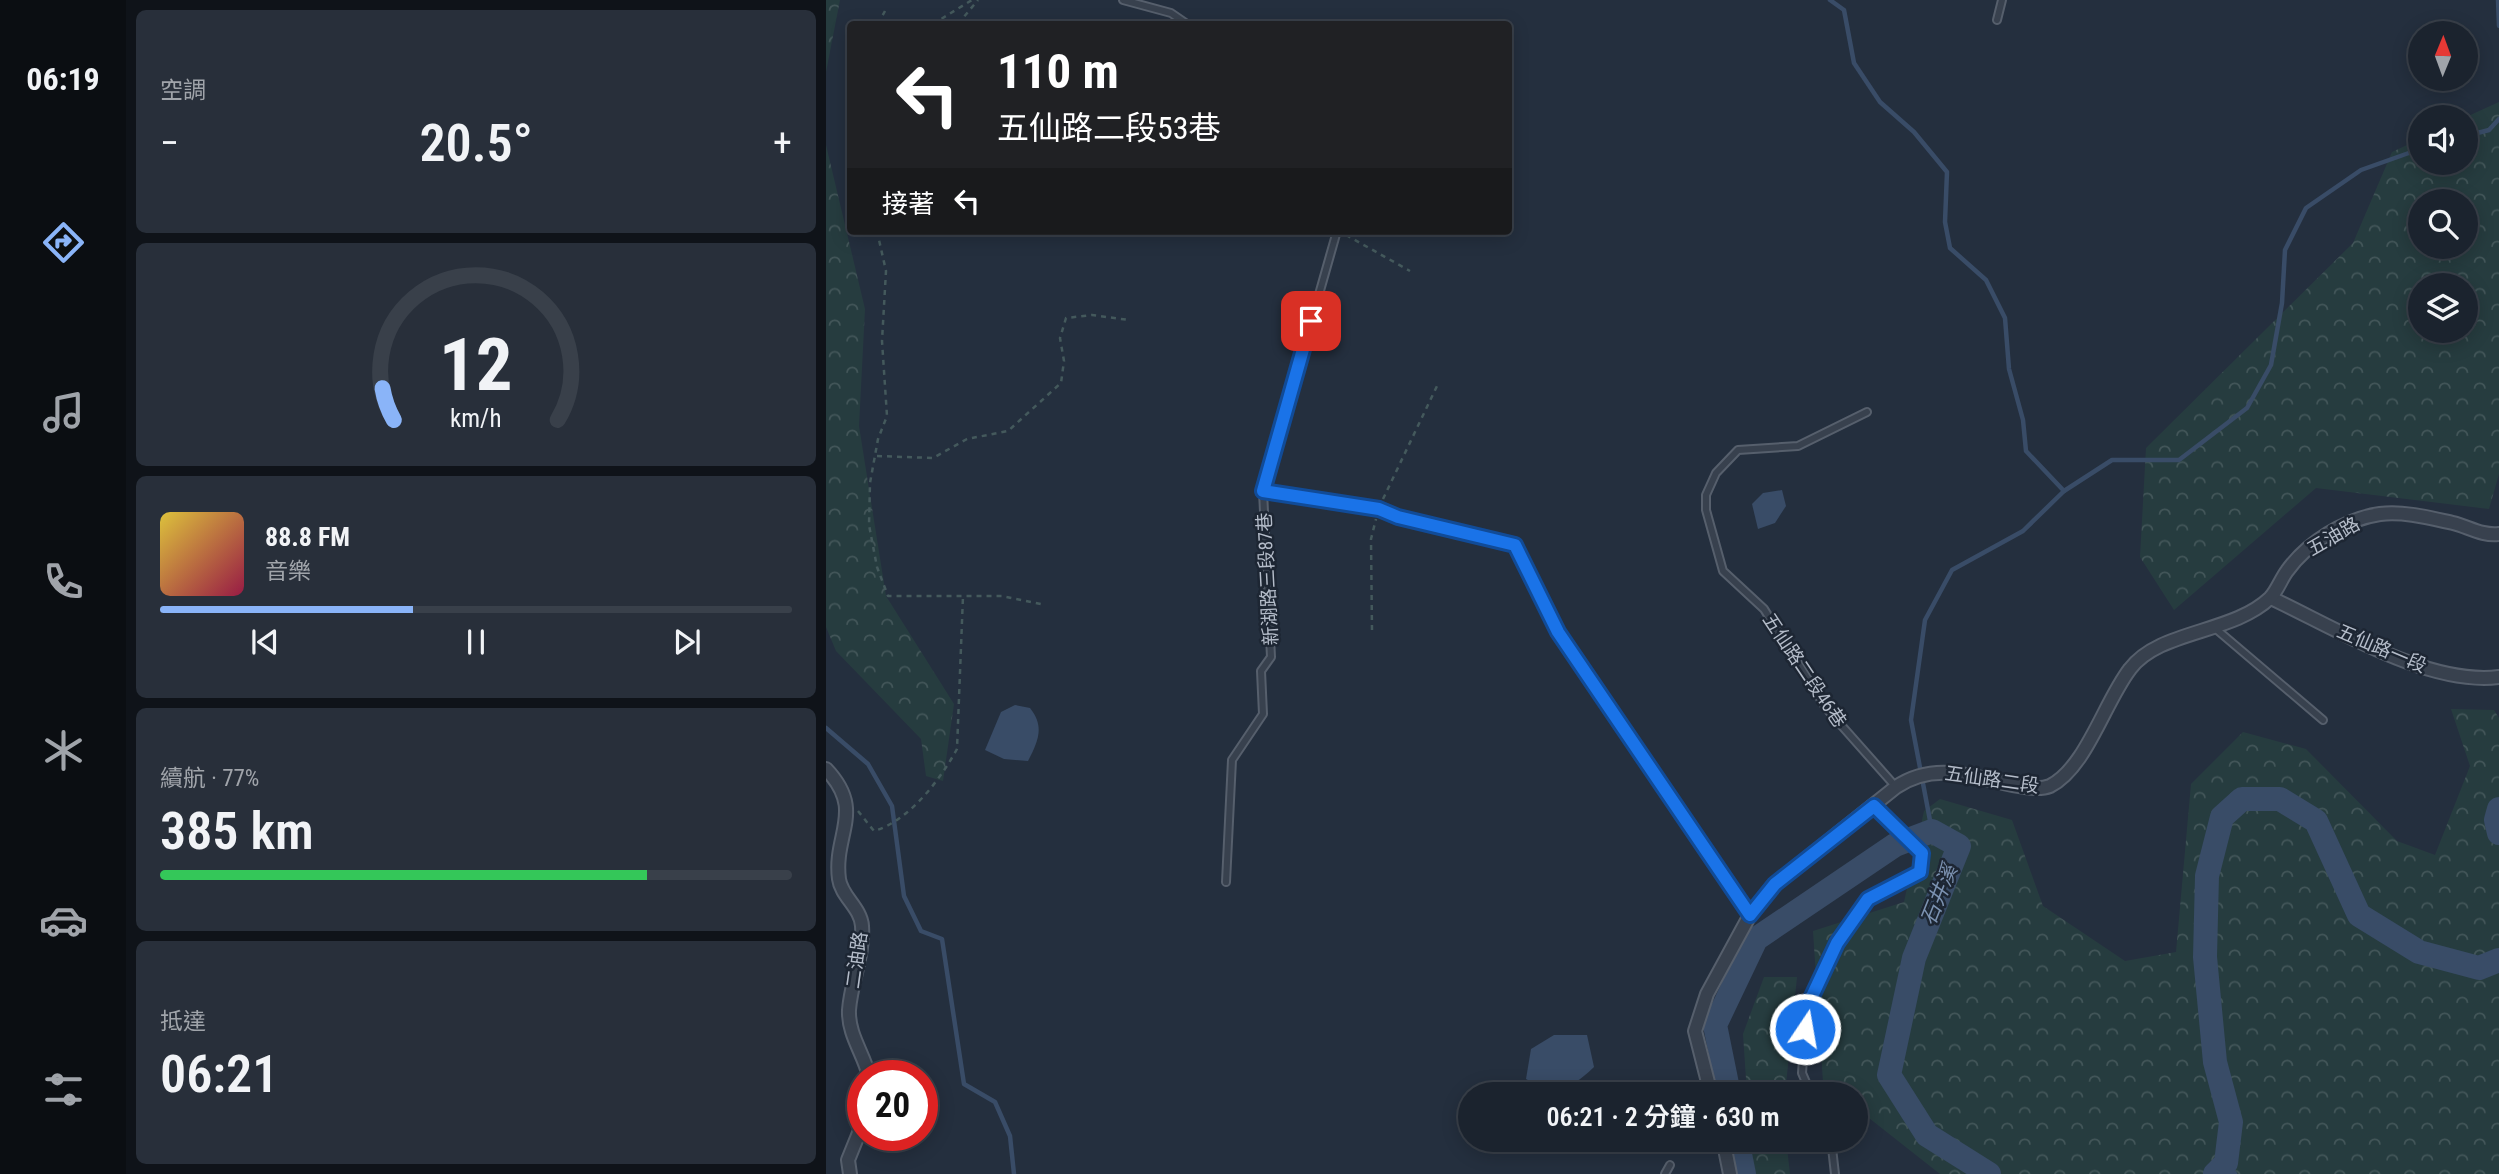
<!DOCTYPE html>
<html lang="zh-TW">
<head>
<meta charset="utf-8">
<style>
  :root { --surface:#1b232e; --page:#282f3a; --text:#f1f3f6; --muted:#a0a4aa; --line:#39404a; --accent:#8ab4f8 }
  body { margin:0; font-family:"Roboto Condensed","Noto Sans TC",sans-serif; background:var(--page); color:var(--text); height:100vh; display:flex; flex-direction:column; font-size:26px; white-space:nowrap }
  * { box-sizing:border-box; margin:0 }
  p { font-size:23px; color:var(--muted) }
  .icon { flex:none; width:38px; height:38px; fill:none; stroke:currentColor; stroke-width:2; stroke-linecap:round; stroke-linejoin:round }
  .map { position:relative; flex:1; overflow:hidden }
  .panel { display:flex; flex-direction:column; gap:10px; padding:10px; background:#0f1319; width:700px }
  .panel>* { flex:none }
  .top-card { position:absolute; left:21px; top:21px; width:665px; height:214px; border-radius:7px; box-shadow:0 4px 18px #0003,0 0 0 2px var(--line); background:#202124; color:#fff; overflow:hidden }
  .needle { width:46px; rotate:1deg }
  .controls { position:absolute; left:1582px; top:21px; display:grid; gap:14px }
  .controls a { display:grid; place-items:center; width:70px; height:70px; border-radius:50%; background:var(--surface); box-shadow:0 4px 18px #0003,0 0 0 2px var(--line); font-size:35px }
  .speed { position:absolute; left:21px; top:1060px; display:flex; gap:14px; font-size:35px; font-weight:700; text-align:center }
  .speed>* { display:grid; place-content:center; width:91px; height:91px; border-radius:50%; background:var(--surface); box-shadow:0 4px 18px #0003,0 0 0 2px var(--line); line-height:1 }
  .speed .limit { border:10px solid #d22; background:#fff; color:#111 }
  .pin { position:absolute; display:grid; place-items:center; width:60px; height:60px; color:#fff; margin:-30px; border-radius:14px; box-shadow:0 4px 10px #0006 }
  .me { position:absolute; width:77px; margin:-38px; rotate:12deg; stroke-linejoin:round; filter:drop-shadow(0 0 5px #0008) }
  .turn { display:flex; align-items:center; gap:24px; height:147px; padding:0 35px; font-size:32px }
  .turn .icon { width:91px; height:91px; stroke-width:2.5 }
  .turn b { display:block; font-size:49px; line-height:60px }
  .then { display:flex; align-items:center; height:66px; padding:0 35px; background:#0003; gap:14px; font-size:26px }
  .big { font-size:52px; font-weight:600; line-height:1.1 }
  .panel .tile { flex:1; display:flex; flex-direction:column; justify-content:center; gap:10px; min-width:0; padding:0 24px; border-radius:10px; background:var(--page) }
  .panel .dial { align-items:center; gap:0 }
  .dial svg { height:182px; overflow:visible; fill:none; stroke:var(--line); stroke-width:7; stroke-linecap:round; text-anchor:middle }
  .dial text { fill:var(--text); stroke:none }
  .song { display:flex; align-items:center; gap:21px }
  .cover { width:84px; height:84px; border-radius:10px; background:linear-gradient(135deg,hsl(50 70% 55%),hsl(340 70% 35%)) }
  .played { height:7px; border-radius:4px; background:linear-gradient(90deg,var(--accent) 40%,var(--line) 40%) }
  .keys { display:flex; justify-content:space-around; direction:ltr }
  .heat { display:flex; justify-content:space-between; align-items:center; font-size:38px; direction:ltr }
  .charge { height:10px; border-radius:5px; background:linear-gradient(90deg,#34c759 77%,var(--line) 0) }
  .trip { position:absolute; left:632px; top:1082px; width:410px; height:70px; border-radius:35px; background:var(--surface); box-shadow:0 4px 18px #0003,0 0 0 2px var(--line); font-weight:600; line-height:70px; text-align:center }
  main { display:flex; flex:1; min-height:0 }
  .menu { display:flex; flex-direction:column; width:126px; justify-content:space-around; align-items:center; background:#0b0e12; color:var(--muted) }
  .menu .icon { width:49px; height:49px }
  .menu .current { color:var(--accent) }
  .menu b { font-size:32px; color:var(--text) }
  .map>svg:first-child { display:block }
  .forest { fill:url(#forest-crowns); fill-rule:evenodd }
  .water { fill:#394c67 }
  .lines { fill:none; stroke-linecap:round; stroke-linejoin:round }
  .stream { stroke:#394c67; stroke-width:4.5 }
  .river { stroke:#394c67; stroke-width:24 }
  .service-casing { stroke:#565f6c; stroke-width:10 }
  .minor-casing { stroke:#565f6c; stroke-width:16 }
  .path { stroke:#44595c; stroke-width:2.5; stroke-dasharray:5 5; stroke-linecap:butt }
  .service { stroke:#38414e; stroke-width:6 }
  .minor { stroke:#38414e; stroke-width:12 }
  .route-casing { stroke:#114b97; stroke-width:18 }
  .route { stroke:#1a73e8; stroke-width:12 }
  .labels { text-anchor:middle; stroke-width:5; stroke-linejoin:round; paint-order:stroke }
  .street-label { font-size:19px; fill:#b4bcc9; stroke:#1d2633 }
  .water-label { font-size:21px; font-style:italic; fill:#7c92b1; stroke:#1d2633 }
</style>
</head>
<body>
<main>
<nav class="menu">
<b>06:19</b>
<svg class="icon current" aria-label="directions" viewBox="0 0 24 24"><path d="M12 3l9 9-9 9-9-9zM9 14v-3h6M13 9l2 2-2 2"/></svg>
<svg class="icon" aria-label="music" viewBox="0 0 24 24"><path d="M9 18V5l10-2v13"/><circle cx="6" cy="18" r="3"/><circle cx="16" cy="16" r="3"/></svg>
<svg class="icon" aria-label="phone" viewBox="0 0 24 24"><path d="M5 4h4l2 5-3 2q2 4 5 5l2-3 5 2v4C11 20 4 13 5 4z"/></svg>
<svg class="icon" aria-label="climate" viewBox="0 0 24 24"><path d="M12 3v18M4 7l16 10M4 17L20 7"/></svg>
<svg class="icon" aria-label="car" viewBox="0 0 24 24"><path d="M5 17H2v-5l4-1 3-4h7l3 4 3 1v5h-3M9 17h6M6 11h13"/><circle cx="7" cy="17" r="2"/><circle cx="17" cy="17" r="2"/></svg>
<svg class="icon" aria-label="filters" viewBox="0 0 24 24"><path d="M4 7h16M4 17h16"/><circle cx="9" cy="7" r="2"/><circle cx="15" cy="17" r="2"/></svg>
</nav>
<section class="panel">
<div class="tile"><p>空調</p>
<div class="heat"><a>−</a><b class="big">20.5°</b><a>+</a></div>
</div>
<div class="tile dial"><svg viewBox="0 0 100 80">
<path d="M14 69A42 42 0 1 1 86 69"/>
<path d="M14 69A42 42 0 0 1 9 55" stroke="#8ab4f8"/>
<text x="50" y="56" font-size="32" font-weight="700">12</text>
<text x="50" y="72" font-size="11">km/h</text>
</svg></div>
<div class="tile">
<div class="song"><i class="cover"></i><div><b>88.8 FM</b><p>音樂</p></div></div>
<div class="played"></div>
<div class="keys"><svg class="icon" aria-label="previous" viewBox="0 0 24 24"><path d="M18 5L8 12l10 7zM5 5v14"/></svg><svg class="icon" aria-label="pause" viewBox="0 0 24 24"><path d="M8 5v14M16 5v14"/></svg><svg class="icon" aria-label="next" viewBox="0 0 24 24"><path d="M6 5l10 7-10 7zM19 5v14"/></svg></div>
</div>
<div class="tile"><p>續航 · 77%</p><b class="big">385 km</b><div class="charge"></div></div>
<div class="tile"><p>抵達</p><b class="big">06:21</b></div>
</section>
<div class="map">
<svg width="1673" height="1174" viewBox="0 0 1673 1174">
  <defs>
    <pattern id="forest-crowns" width="20" height="18" patternUnits="userSpaceOnUse" patternTransform="scale(1.75)"><rect width="20" height="18" fill="#263c3f"/><path d="M2 6a3 3 0 1 1 6 0M12 15a3 3 0 1 1 6 0" fill="none" stroke="#435659"/></pattern>
  </defs>
  <rect width="100%" height="100%" fill="#242f3e"/>
  <g class="forest">
    <path d="M0 0H14L0 72Z"/>
    <path d="M1673 102V474L1663 509 1490 488 1348 610 1314 557 1320 448 1527 243 1566 152 1594 139V163H1640V117ZM1640 201V247H1594V201ZM1640 285V331H1594V285Z"/>
    <path d="M0 145 39 309 33 426 60 596 128 704 117 781 100 776 95 739 10 651 0 627Z"/>
    <path d="M1625 709 1668 710 1673 718V1174H1114L1029 1107V1094H1012L997 1082 987 931 1078 902 1098 811 1114 799 1186 820 1217 906 1299 961 1350 952 1365 784 1417 732 1480 749 1571 841 1609 855 1644 766Z"/>
    <path d="M938 977H971L959 1094H921L917 1034Z"/>
    <path d="M925 1139H960L964 1174H927Z"/>
  </g>
  <g class="water">
    <path d="M956 490 960 506 949 523 932 529 926 504 937 493Z"/>
    <path d="M189 705 204 708C219 727 212 741 202 761L178 759 159 750 175 712Z"/>
    <path d="M728 1035H761L768 1067C744 1090 730 1096 700 1079L705 1049Z"/>
  </g>
  <g class="lines">
    <g class="stream">
      <path d="M1004 0 1018 10 1028 63 1054 102 1088 132 1121 172 1119 222 1124 248 1160 280 1179 318 1183 369 1197 420 1200 451 1238 491"/>
      <path d="M1672 0 1673 26"/>
      <path d="M1640 136 1663 130 1673 119"/>
      <path d="M0 728 42 764 66 806 78 896 95 931 116 939 138 1084 169 1102 184 1136 188 1174"/>
      <path d="M1106 831 1085 720 1099 620 1126 570 1197 531 1238 491 1286 460H1353L1421 408 1445 365 1456 303 1459 250 1480 208 1535 170 1594 149"/>
      <path d="M1400 1163 1409 1174"/>
    </g>
    <g class="river">
      <path d="M1673 809 1670 820 1673 833"/>
      <path d="M903 1094 889 1025 930 939 1069 845 1106 831 1133 846 1088 958 1063 1075 1101 1135 1163 1174"/>
      <path d="M911 1139 918 1174"/>
      <path d="M1389 1174 1400 1163 1405 1122 1389 1062 1379 957 1381 876 1396 817 1416 799H1454L1490 821 1533 915 1593 952 1653 968 1673 960"/>
    </g>
    <defs>
      <g id="service">
        <path d="M297 0 345 13 361 24"/>
        <path d="M1171 20 1176 0"/>
        <path d="M1041 412 972 446 912 450 890 473 880 495V510L897 571 938 609 1000 708 1070 787"/>
        <path d="M437 491 553 509 572 517 689 545 732 633 924 915"/>
        <path d="M1390 629 1497 720"/>
        <path d="M400 882 406 760 437 714 435 671 445 657 437 491 511 231"/>
        <path d="M985 1094 976 1073 981 1007 1011 943 1042 899 1093 872 1096 854 1048 806"/>
        <path d="M1005 1139 1009 1174"/>
        <path d="M839 1174 844 1165"/>
      </g>
      <g id="minor">
        <path d="M1445 598C1509 628 1602 686 1673 677"/>
        <path d="M0 769C40 811 7 834 13 879 15 896 35 908 36 926 38 955 25 982 23 1010 22 1035 38 1054 43 1076"/>
        <path d="M885 1094 869 1031 881 994 924 915 949 884 1070 787C1110 760 1149 778 1192 786 1202 788 1214 790 1224 786 1260 768 1279 701 1304 669 1333 630 1406 634 1444 598 1451 591 1455 579 1461 571 1481 543 1519 519 1554 514 1578 511 1604 518 1627 523 1643 527 1656 536 1673 534"/>
        <path d="M897 1139 904 1174"/>
        <path d="M24 1174 22 1160 37 1123"/>
      </g>
    </defs>
    <use href="#service" class="service-casing"/>
    <use href="#minor" class="minor-casing"/>
    <g class="path">
      <path d="M52 24 59 11"/>
      <path d="M107 24 146 0"/>
      <path d="M132 24 152 0"/>
      <path d="M51 231 60 271 56 341 61 416 52 439 44 483 43 525 51 567 62 596H176L215 604"/>
      <path d="M520 235 584 271"/>
      <path d="M51 456 107 458 141 439 182 431 235 383 238 361 234 338 240 318 266 315 303 320"/>
      <path d="M557 499 611 386"/>
      <path d="M546 630 545 539 550 519"/>
      <path d="M32 811 48 831C83 821 114 780 131 749L137 596"/>
    </g>
    <use href="#service" class="service"/>
    <use href="#minor" class="minor"/>
  </g>
  <g class="lines">
    <defs>
      <path id="route" d="M485 321 437 491 553 509 572 517 689 545 732 632 924 915 949 884 1048 806 1096 853 1094 872 1042 899 1011 943 981 1007 979 1029"/>
    </defs>
    <use href="#route" class="route-casing"/>
    <use href="#route" class="route"/>
  </g>
  <g class="labels">
    <g class="street-label">
      <text transform="translate(1507 536) rotate(-30)" y="7">五油路</text>
      <text transform="translate(441 579) rotate(-93)" y="7">新湖路三段87巷</text>
      <text transform="translate(1556 648) rotate(23)" y="7">五仙路一段</text>
      <text transform="translate(979 670) rotate(56)" y="7">五仙路二段46巷</text>
      <text transform="translate(1166 779) rotate(8)" y="7">五仙路二段</text>
      <text transform="translate(30 960) rotate(-82)" y="7">二油路</text>
    </g>
    <g class="water-label">
      <text transform="translate(1113 895) rotate(-68)" y="7">石井溪</text>
    </g>
  </g>
</svg>
<div class="controls">
<a><svg class="needle" viewBox="-14 -14 28 28"><path d="M0-13l5 13h-10z" fill="#e53935"/><path d="M0 13l5-13h-10z" fill="#a0a4aa"/></svg></a>
<a><svg class="icon" aria-label="sound" viewBox="0 0 24 24"><path d="M4 9h4l5-4v14l-5-4H4zM17 9q2 3 0 6"/></svg></a>
<a><svg class="icon" aria-label="search" viewBox="0 0 24 24"><circle cx="10" cy="10" r="6"/><path d="M15 15l6 6"/></svg></a>
<a><svg class="icon" aria-label="layers" viewBox="0 0 24 24"><path d="M12 4l9 5-9 5-9-5zM3 14l9 5 9-5"/></svg></a>
</div>
<div class="speed"><div class="limit">20</div></div>
<div class="pin" style="left:485px;top:321px;background:#d93025"><svg class="icon" aria-label="arrive" viewBox="0 0 24 24"><path d="M6 21V4h12l-3 4 3 4H6"/></svg></div>
<svg class="me" style="left:979px;top:1029px" viewBox="-20 -20 40 40"><circle r="17" fill="#1a73e8" stroke="#fff" stroke-width="3"/><path d="M0-11L8 9 0 5-8 9z" fill="#fff"/></svg>
<div class="trip">06:21 · 2 分鐘 · 630 m</div>
<div class="top-card">
<div class="turn"><svg class="icon" aria-label="left" viewBox="0 0 24 24"><path d="M17 20v-9H6M10 6l-5 5 5 5"/></svg><div><b>110 m</b>五仙路二段53巷</div></div>
<div class="then">接著<svg class="icon" aria-label="left" viewBox="0 0 24 24"><path d="M17 20v-9H6M10 6l-5 5 5 5"/></svg></div>
</div>
</div>
</main>
</body>
</html>
